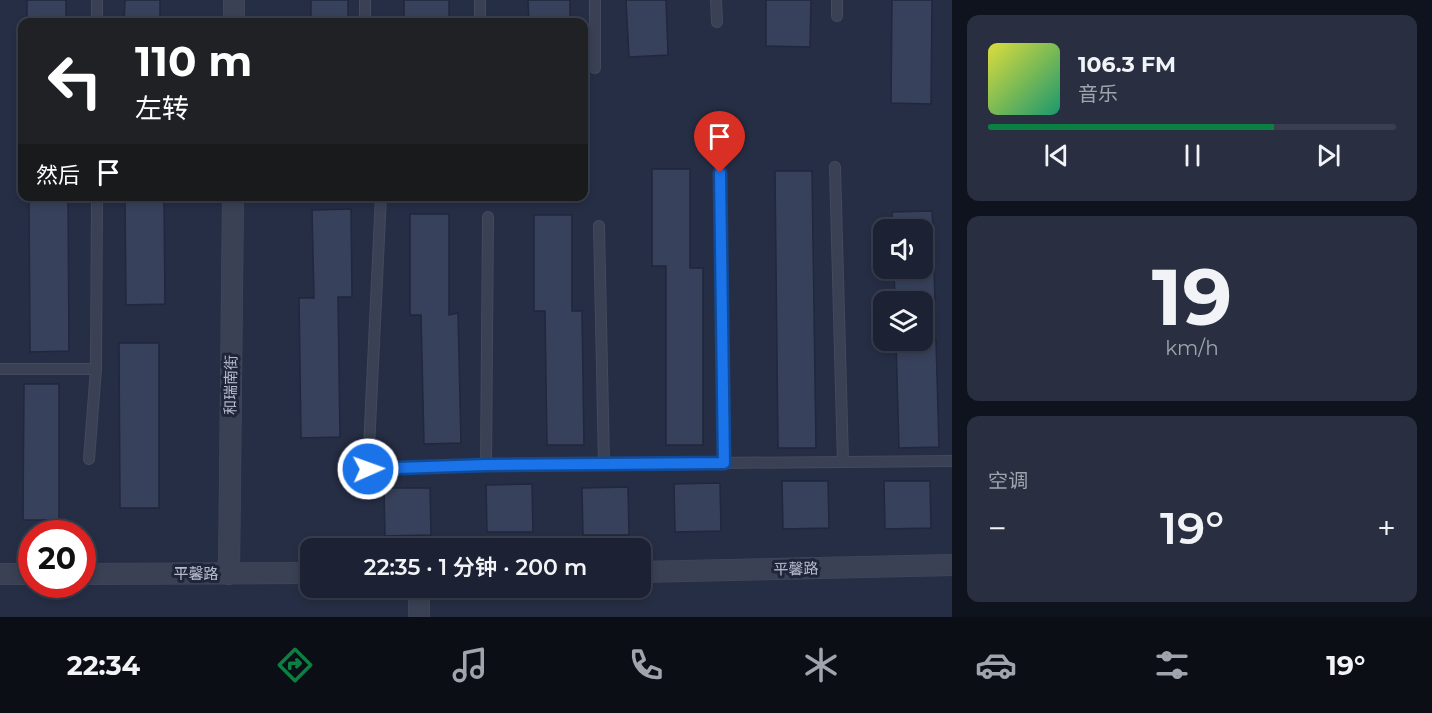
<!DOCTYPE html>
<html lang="zh">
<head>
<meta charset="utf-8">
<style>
  :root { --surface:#1c2234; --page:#292f40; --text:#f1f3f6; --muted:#a0a4ac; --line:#3a3f4f; --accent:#0b8043 }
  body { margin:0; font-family:Montserrat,"Noto Sans SC",sans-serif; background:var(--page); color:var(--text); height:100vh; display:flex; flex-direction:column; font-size:22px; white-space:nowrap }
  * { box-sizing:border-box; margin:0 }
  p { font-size:20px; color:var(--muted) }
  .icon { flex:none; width:33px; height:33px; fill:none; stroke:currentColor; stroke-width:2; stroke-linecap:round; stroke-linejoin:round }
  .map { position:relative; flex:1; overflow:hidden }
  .drawer { display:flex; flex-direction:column; gap:15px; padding:15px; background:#0f131d; width:480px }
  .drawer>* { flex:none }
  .banner { position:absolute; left:18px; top:18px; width:570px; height:183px; border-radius:12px; box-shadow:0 3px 9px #0003,0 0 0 2px var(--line); background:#202124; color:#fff; overflow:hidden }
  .tools { position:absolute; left:873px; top:219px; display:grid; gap:12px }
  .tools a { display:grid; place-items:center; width:60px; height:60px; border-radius:12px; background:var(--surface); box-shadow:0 3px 9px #0003,0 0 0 2px var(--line); font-size:30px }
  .speed { position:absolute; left:18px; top:520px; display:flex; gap:12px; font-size:30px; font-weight:700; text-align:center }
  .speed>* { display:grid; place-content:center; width:78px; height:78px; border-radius:50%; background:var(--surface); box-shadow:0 3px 9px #0003,0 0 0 2px var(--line); line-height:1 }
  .speed .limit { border:9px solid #d22; background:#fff; color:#111 }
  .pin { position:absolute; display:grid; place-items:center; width:51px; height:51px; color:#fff; margin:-62px -26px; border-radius:50% 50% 50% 0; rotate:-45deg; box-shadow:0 0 6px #0007 }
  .pin .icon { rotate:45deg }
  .me { position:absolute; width:66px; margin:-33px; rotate:88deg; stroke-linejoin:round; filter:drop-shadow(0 0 4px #0008) }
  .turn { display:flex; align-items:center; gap:21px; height:126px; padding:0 18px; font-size:27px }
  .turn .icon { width:78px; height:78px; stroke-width:2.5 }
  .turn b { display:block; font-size:42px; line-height:51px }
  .then { display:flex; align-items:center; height:57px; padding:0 18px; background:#0003; gap:12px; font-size:22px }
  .big { font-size:45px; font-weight:600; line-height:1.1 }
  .drawer .card { flex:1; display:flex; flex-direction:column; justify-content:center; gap:9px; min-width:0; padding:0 21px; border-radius:12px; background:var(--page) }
  .drawer .dial { align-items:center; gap:0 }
  .dial b { font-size:78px; line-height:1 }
  .song { display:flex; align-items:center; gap:18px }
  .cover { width:72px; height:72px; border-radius:9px; background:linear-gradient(135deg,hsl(60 70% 55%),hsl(160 70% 35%)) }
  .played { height:6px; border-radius:3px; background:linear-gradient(90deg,var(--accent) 70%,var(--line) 70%) }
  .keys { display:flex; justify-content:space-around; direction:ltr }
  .heat { display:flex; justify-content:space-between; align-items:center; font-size:33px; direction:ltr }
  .trip { position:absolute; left:300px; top:538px; width:351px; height:60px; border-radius:12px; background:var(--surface); box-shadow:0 3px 9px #0003,0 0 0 2px var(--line); font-weight:600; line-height:60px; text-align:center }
  .tabs { display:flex; height:96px; justify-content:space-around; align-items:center; background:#0b0e15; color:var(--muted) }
  .tabs .icon { width:42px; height:42px }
  .tabs .selected { color:var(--accent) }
  .tabs b { font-size:27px; color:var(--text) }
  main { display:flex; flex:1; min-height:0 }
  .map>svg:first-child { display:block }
  .building { fill:#38415b; stroke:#21273c; stroke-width:1.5 }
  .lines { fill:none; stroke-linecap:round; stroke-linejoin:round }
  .service-casing { stroke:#444a5e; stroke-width:12 }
  .minor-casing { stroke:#444a5e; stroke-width:22 }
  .service { stroke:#3a4154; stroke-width:10 }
  .minor { stroke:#3a4154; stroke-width:21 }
  .route-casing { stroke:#114b97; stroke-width:15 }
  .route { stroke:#1a73e8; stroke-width:10 }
  .labels { text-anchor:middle; stroke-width:6; stroke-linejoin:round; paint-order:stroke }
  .street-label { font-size:15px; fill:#b8bdce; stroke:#1f253a }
</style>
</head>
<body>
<main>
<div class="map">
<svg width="952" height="617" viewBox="0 0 952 617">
  <rect width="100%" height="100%" fill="#262e45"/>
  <g class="building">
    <rect x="27" y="0" width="39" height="22"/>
    <path d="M125 0H160V22H124Z"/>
    <rect x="311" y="0" width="37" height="22"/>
    <rect x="404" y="0" width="45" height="22"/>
    <path d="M528 0H570V22H529Z"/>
    <path d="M626 0H666L668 55 629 57Z"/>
    <path d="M766 0H811L810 47 766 46Z"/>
    <path d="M892 0H932L931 104 891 103Z"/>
    <path d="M652 169H690V268H703V445H666V266H652Z"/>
    <path d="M775 171H812L816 448H778Z"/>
    <path d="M29 196H68L69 351 30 352Z"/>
    <path d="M125 196H164L165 304 126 305Z"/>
    <path d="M351 209 352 297H338L340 437 301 438 299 298H314L312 210Z"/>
    <path d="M932 211 933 230H893L892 212Z"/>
    <path d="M410 214H449V315L458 313 461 443 424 444 421 315H410Z"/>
    <path d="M534 215H572V311H582L584 445H547L545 311H534Z"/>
    <path d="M894 268H934L935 302H895Z"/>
    <path d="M896 340H936L939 447 899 448Z"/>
    <path d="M119 343H159V508H120Z"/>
    <path d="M24 384H59V520H23Z"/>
    <path d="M782 481H828L829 528 783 529Z"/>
    <path d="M884 481H930L931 528 885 529Z"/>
    <path d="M720 483 721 531 675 532 674 484Z"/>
    <path d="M532 484 533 532H487L486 485Z"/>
    <path d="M628 487 629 535H583L582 488Z"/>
    <path d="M384 488H430L431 535 385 536Z"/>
  </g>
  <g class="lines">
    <defs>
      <g id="service">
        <path d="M365 0V22"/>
        <path d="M480 0V22"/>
        <path d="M716 0 717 22"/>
        <path d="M837 16V0"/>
        <path d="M97 22V0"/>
        <path d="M595 68V0"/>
        <path d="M835 167 843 462"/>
        <path d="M720 173 724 463"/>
        <path d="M381 196 368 469 486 465 952 461"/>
        <path d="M599 226 604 464"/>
        <path d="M0 369H96"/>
        <path d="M89 459 96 369 97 196"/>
        <path d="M486 465 488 217"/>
      </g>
      <g id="minor">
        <path d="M234 22V0"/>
        <path d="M640 572 952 565"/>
        <path d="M0 574H32"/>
        <path d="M82 574 310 573"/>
        <path d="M229 574 233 196"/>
        <path d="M419 617V588"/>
      </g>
    </defs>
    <use href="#service" class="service-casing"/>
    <use href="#minor" class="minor-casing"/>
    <use href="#service" class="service"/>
    <use href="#minor" class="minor"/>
  </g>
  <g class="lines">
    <defs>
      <path id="route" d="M368 469 486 465 724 463 720 173"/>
    </defs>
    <use href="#route" class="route-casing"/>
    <use href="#route" class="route"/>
  </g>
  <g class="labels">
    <g class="street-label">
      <text transform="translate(231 385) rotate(-89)" y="5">和瑞南街</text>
      <text transform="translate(796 569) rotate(-1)" y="5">平馨路</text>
      <text x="196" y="579">平馨路</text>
    </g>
  </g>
</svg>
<div class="tools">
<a><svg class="icon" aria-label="sound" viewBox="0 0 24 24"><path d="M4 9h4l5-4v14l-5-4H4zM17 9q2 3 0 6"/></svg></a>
<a><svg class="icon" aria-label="layers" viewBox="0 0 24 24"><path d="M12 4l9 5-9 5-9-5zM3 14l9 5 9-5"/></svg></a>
</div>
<div class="speed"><div class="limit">20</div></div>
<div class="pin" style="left:720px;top:173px;background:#d93025"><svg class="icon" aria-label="arrive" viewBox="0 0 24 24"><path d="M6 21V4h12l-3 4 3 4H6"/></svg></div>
<svg class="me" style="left:368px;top:469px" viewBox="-20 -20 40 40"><circle r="17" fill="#1a73e8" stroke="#fff" stroke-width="3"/><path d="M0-11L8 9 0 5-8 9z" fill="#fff"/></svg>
<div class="trip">22:35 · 1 分钟 · 200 m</div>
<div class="banner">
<div class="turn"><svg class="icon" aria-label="left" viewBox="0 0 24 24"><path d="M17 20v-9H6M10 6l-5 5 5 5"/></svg><div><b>110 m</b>左转</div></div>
<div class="then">然后<svg class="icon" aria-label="arrive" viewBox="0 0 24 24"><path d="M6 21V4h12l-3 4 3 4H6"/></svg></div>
</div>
</div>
<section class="drawer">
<div class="card">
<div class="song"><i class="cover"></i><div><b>106.3 FM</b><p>音乐</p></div></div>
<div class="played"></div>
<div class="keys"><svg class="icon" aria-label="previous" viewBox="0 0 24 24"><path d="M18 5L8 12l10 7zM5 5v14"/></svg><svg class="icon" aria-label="pause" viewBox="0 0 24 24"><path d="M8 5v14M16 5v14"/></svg><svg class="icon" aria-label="next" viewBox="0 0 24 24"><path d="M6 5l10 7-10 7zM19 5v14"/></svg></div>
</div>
<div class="card dial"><b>19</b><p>km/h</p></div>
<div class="card"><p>空调</p>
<div class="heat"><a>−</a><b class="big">19°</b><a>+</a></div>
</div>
</section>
</main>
<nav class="tabs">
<b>22:34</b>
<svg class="icon selected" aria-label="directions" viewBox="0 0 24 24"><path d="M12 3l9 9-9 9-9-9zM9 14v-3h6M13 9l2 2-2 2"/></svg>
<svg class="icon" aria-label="music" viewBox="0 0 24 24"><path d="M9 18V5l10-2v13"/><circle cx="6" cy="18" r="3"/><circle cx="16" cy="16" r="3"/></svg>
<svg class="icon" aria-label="phone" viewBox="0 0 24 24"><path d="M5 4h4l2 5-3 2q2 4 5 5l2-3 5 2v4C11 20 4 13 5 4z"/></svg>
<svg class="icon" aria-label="climate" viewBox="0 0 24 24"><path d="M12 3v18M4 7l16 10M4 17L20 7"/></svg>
<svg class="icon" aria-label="car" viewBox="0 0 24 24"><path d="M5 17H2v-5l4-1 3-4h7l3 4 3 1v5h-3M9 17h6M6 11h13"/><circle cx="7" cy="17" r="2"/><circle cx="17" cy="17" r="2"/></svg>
<svg class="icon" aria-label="filters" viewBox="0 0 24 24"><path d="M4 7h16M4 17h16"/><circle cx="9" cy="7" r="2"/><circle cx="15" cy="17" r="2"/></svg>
<b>19°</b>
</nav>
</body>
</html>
